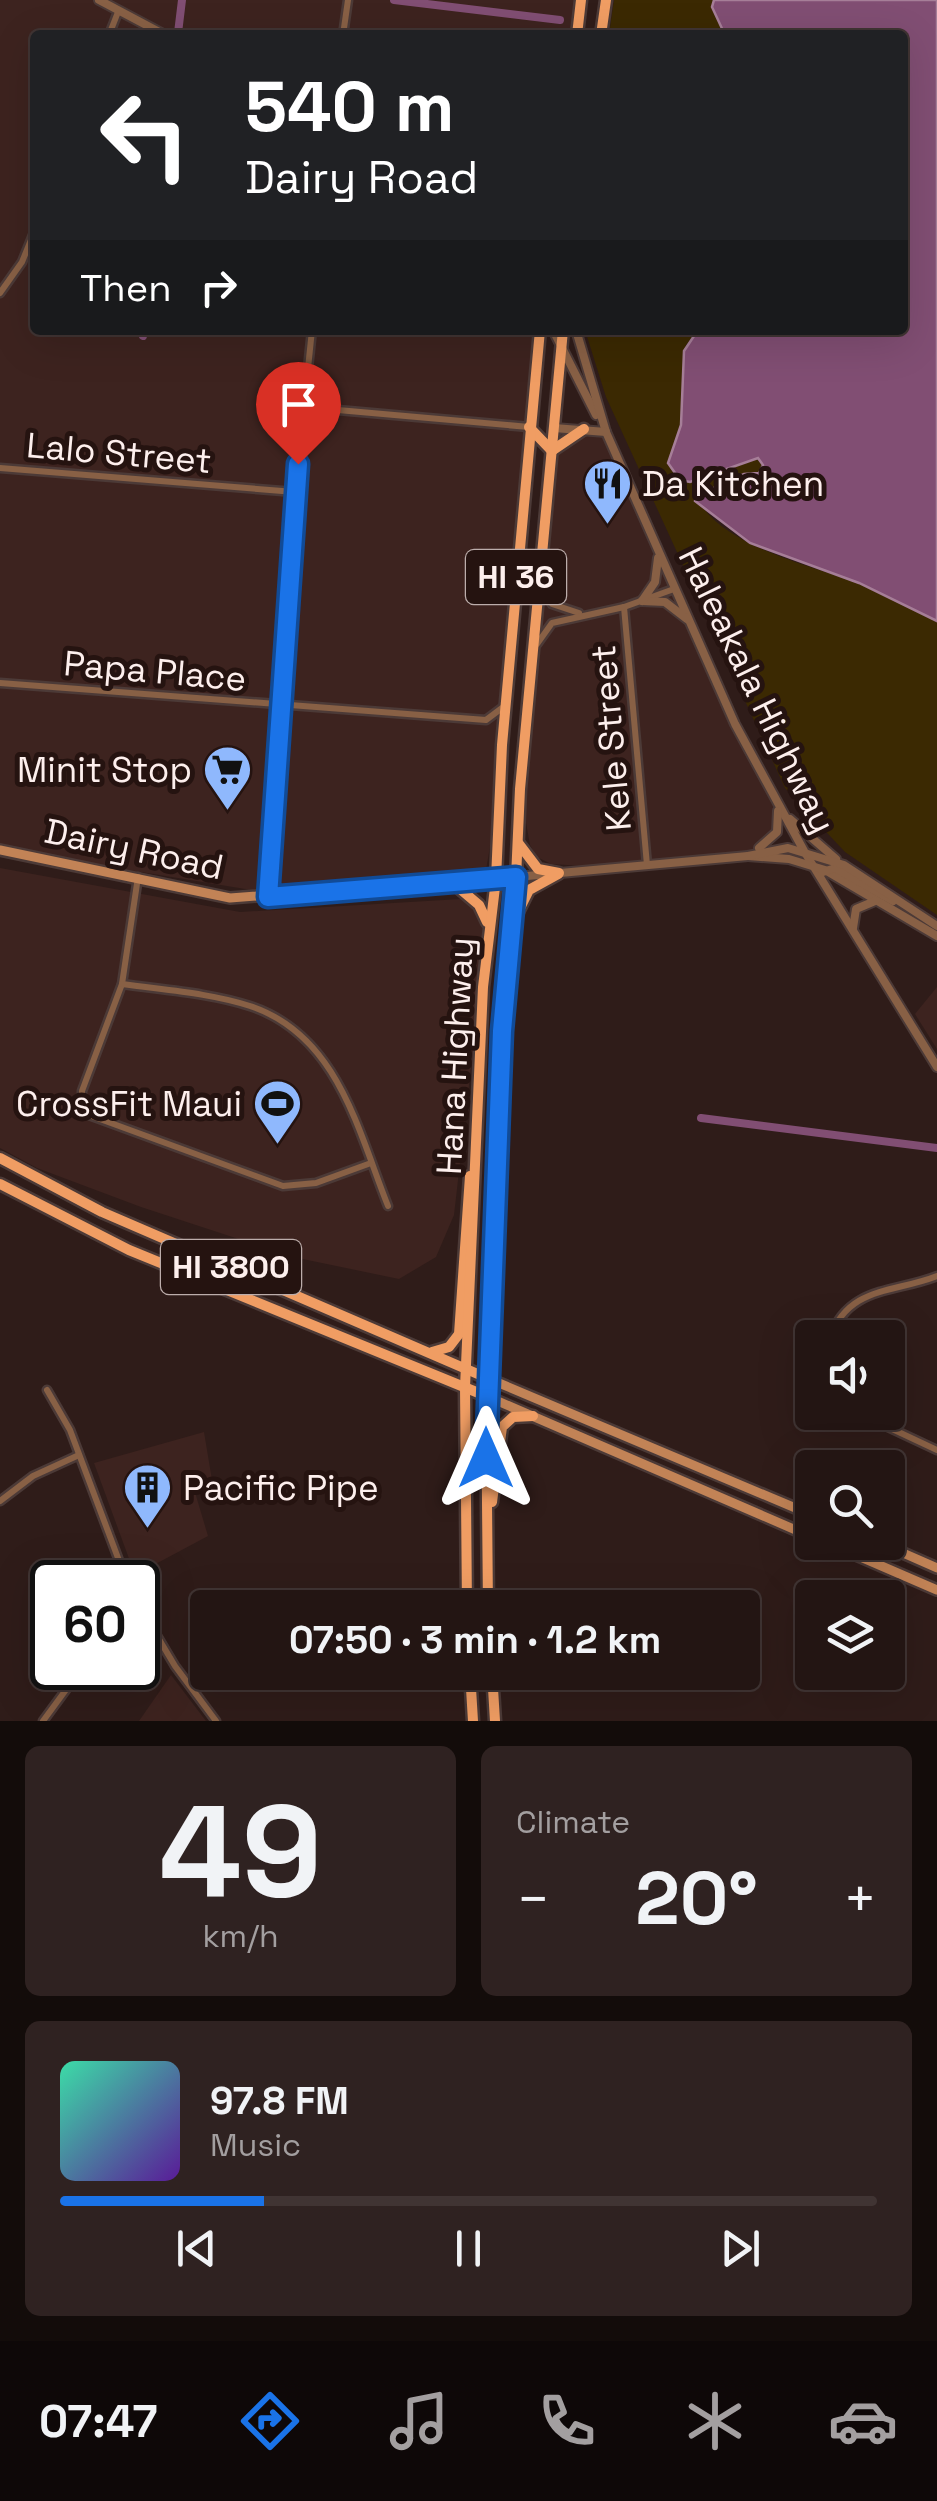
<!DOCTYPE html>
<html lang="en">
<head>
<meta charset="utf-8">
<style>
  :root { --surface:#231513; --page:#2f2221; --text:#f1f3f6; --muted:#a39fa0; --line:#403433; --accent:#1a73e8 }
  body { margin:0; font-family:"Space Grotesk",sans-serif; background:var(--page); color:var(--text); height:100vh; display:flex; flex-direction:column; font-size:38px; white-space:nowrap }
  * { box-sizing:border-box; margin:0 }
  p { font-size:32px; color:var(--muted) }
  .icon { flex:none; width:55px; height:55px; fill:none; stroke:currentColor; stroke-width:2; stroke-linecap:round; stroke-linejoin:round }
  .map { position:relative; height:1721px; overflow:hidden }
  .panel { display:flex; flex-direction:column; gap:25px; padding:25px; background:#130c0a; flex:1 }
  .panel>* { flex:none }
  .top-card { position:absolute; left:30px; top:30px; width:878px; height:305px; border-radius:10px; box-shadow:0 10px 40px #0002,0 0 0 2px var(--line); background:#202124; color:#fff; overflow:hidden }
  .tools { position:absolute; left:795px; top:1320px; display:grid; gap:20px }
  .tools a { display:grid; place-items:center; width:110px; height:110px; border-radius:10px; background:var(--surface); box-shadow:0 10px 40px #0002,0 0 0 2px var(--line); font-size:50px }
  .speed { position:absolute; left:30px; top:1560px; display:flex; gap:20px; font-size:50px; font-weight:700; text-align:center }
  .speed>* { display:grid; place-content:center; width:130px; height:130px; border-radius:50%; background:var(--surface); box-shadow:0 10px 40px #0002,0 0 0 2px var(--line); line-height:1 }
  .speed .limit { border:5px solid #111; border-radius:15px; background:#fff; color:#111 }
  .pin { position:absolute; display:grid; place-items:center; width:85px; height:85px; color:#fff; margin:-102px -42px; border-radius:50% 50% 50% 0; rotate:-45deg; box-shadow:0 0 10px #0007 }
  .pin .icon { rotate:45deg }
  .me { position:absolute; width:110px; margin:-55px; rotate:0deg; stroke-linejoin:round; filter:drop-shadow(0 0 8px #0008) }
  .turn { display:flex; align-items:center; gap:35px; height:210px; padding:0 50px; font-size:45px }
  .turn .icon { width:130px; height:130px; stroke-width:2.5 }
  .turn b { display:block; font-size:70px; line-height:85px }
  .then { display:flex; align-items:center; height:95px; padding:0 50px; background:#0003; gap:20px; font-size:38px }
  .big { font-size:75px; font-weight:700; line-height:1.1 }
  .panel .tile { flex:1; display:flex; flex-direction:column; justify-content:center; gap:15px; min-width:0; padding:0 35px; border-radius:15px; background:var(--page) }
  .panel .dial { align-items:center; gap:0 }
  .dial b { font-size:130px; line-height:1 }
  .song { display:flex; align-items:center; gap:30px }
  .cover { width:120px; height:120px; border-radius:15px; background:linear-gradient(135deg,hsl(160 70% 55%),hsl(270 70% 35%)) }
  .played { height:10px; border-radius:5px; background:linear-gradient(90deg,var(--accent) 25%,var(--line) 25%) }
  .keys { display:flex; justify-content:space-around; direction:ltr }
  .heat { display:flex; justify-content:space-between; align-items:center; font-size:55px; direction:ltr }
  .panel .tiles { flex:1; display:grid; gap:25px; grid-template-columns:1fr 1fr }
  .tile:last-child { grid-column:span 2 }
  .trip { position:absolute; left:190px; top:1590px; width:570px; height:100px; border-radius:10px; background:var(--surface); box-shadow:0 10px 40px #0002,0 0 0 2px var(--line); font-weight:700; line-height:100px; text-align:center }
  .dock { display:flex; height:160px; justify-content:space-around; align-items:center; background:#0e0808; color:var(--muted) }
  .dock .icon { width:70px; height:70px }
  .dock .current { color:var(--accent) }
  .dock b { font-size:45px; color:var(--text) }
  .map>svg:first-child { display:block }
  .built { fill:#3d231f }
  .green { fill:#3b2902 }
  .water { fill:#814e73; stroke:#a67e98; stroke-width:2.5 }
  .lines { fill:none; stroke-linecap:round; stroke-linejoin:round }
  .canal { stroke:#814e73; stroke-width:8 }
  .minor-casing { stroke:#4c3a37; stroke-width:11 }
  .tertiary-casing { stroke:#4c3a37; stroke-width:12 }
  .secondary-casing { stroke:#4c3a37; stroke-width:14 }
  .primary-casing { stroke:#4c3a37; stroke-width:15 }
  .minor { stroke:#886045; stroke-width:6 }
  .tertiary { stroke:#886045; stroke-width:8 }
  .secondary { stroke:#c28356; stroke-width:9 }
  .primary { stroke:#f09d63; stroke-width:10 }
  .route-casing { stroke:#114b97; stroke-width:25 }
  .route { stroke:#1a73e8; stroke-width:18 }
  .labels { text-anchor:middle; stroke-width:10; stroke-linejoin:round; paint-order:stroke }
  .shield { fill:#251310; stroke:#bcadab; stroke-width:2.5 }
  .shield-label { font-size:32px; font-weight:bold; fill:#fdefed }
  .street-label { font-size:35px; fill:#fdefed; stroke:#251310 }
  .poi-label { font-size:35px; fill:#fdefed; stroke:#251310; text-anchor:start }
</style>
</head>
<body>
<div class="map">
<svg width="937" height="1721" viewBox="0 0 937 1721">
  <rect width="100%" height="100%" fill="#2f1c19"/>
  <g class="built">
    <path d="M0 0H582L577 35H35V330H540L499 794 486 870 264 892 0 849Z"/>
    <path d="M554 428 606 432 735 724 778 806 779 821 771 839 748 856 616 868 551 864 537 857 530 845 520 789Z"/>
    <path d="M0 868 240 912 461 899 476 907 487 928 454 1215 436 1257 399 1279 293 1257 141 1207 37 1168 0 1148Z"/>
    <path d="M937 987V1049L915 1014Z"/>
    <path d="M204 1432 213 1486 194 1489 208 1536 135 1575 94 1463Z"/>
    <path d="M171 1675 206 1721H139Z"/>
  </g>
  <g class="green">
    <path d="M614 0H714L712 7 725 35H688L671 29 664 35H609Z"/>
    <path d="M585 330H698L686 345 681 425 670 467 685 482 744 464 754 457 763 465 759 473H749L696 496C719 546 812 566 859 583 886 593 911 609 937 621V915L845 852 785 788 606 397Z"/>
  </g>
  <path class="water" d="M714 0H937V621L859 583 750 543 695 501 696 496 744 474 759 473 763 465 758 458 690 482 680 480 668 463 681 425 684 351 698 330H902V35H725L712 7Z"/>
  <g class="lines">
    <g class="canal">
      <path d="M394 0 560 20"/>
      <path d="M178 33 182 0"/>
      <path d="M143 336 144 330"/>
      <path d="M701 1118 937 1148"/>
    </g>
    <defs>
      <g id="minor">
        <path d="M109 35 118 12"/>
        <path d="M343 35 348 0"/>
        <path d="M0 293 22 262 35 230"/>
        <path d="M304 407 529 427"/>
        <path d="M0 468 295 492"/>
        <path d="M542 584 552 604 579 613"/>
        <path d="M624 607 647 865"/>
        <path d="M537 644 552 623 624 607 674 589"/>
        <path d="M0 683 486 720 502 708"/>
        <path d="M138 877 122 984 82 1091V1106L89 1115 283 1186 316 1183 371 1163"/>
        <path d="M268 896 295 492 312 330"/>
        <path d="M122 984C164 990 210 993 250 1006 338 1035 358 1131 388 1206"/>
        <path d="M830 1338C848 1286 894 1293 937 1276"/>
        <path d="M47 1390 70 1430 127 1582"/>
        <path d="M856 1412 937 1450"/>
        <path d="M0 1501 33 1476 79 1455"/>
        <path d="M138 1604 175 1666 216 1721"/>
        <path d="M43 1721 82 1668"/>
      </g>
      <g id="tertiary">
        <path d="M99 0 165 35"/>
        <path d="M553 330 596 415"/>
        <path d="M576 330 606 432 735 724 804 851 937 1067"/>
        <path d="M554 428 606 432"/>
        <path d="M642 601 665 602 687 619"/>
        <path d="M642 601 655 582 658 558"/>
        <path d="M790 819 836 859"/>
        <path d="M759 848 777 832 778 811"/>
        <path d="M748 856 789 859 825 870 937 936"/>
        <path d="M823 872 835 868 893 901"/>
        <path d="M516 877 748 856 788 848 844 865 937 926"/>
        <path d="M853 928 856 909 875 901"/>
      </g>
      <g id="secondary">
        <path d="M0 850 230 898 516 877"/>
        <path d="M487 1378 812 1515"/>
        <path d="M486 1396 812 1537"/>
        <path d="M826 1542 937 1590"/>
        <path d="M878 1542 937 1568"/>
      </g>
      <g id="primary">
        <path d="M577 35 581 0"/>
        <path d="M601 35 606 0"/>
        <path d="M529 427 552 451"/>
        <path d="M553 450 584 429"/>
        <path d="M519 844 538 869 559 873"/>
        <path d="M453 883 479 905 487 922"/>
        <path d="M518 912 529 890 558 874"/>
        <path d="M0 1158 102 1212 487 1378"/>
        <path d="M0 1184 129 1250 486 1396"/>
        <path d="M432 1352 449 1347 459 1334 470 1176"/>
        <path d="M492 1502 502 1427 513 1417 533 1416"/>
        <path d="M467 1608 465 1387 483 987 496 879 502 745 540 330"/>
        <path d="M488 1608 486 1396 502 1031 514 922 520 789 563 330"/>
        <path d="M470 1672 473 1721"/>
        <path d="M492 1672 495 1721"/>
      </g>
    </defs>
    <use href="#minor" class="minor-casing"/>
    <use href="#tertiary" class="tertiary-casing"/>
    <use href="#secondary" class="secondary-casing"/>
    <use href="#primary" class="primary-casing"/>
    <use href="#minor" class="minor"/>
    <use href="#tertiary" class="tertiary"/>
    <use href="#secondary" class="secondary"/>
    <use href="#primary" class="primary"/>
  </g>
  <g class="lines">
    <defs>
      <path id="route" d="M298 464 268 897 516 877 502 1031 486 1458"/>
    </defs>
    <use href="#route" class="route-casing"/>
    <use href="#route" class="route"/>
  </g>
  <defs>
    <symbol id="restaurant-pin" viewBox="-11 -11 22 30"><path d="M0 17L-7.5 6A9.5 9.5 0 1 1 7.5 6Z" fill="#8fb8fd" stroke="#251310"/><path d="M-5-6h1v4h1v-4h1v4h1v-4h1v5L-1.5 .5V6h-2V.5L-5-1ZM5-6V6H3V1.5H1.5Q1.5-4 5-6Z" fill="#111"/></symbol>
    <symbol id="supermarket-pin" viewBox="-11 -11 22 30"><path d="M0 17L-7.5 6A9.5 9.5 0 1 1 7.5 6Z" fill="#8fb8fd" stroke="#251310"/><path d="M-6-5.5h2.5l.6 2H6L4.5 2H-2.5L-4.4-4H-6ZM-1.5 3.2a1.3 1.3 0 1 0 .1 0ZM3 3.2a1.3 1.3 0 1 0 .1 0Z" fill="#111"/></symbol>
    <symbol id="stadium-pin" viewBox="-11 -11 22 30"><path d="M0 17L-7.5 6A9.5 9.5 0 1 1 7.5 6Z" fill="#8fb8fd" stroke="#251310"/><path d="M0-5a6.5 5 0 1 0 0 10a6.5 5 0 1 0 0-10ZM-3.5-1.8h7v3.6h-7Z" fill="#111"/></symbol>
    <symbol id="building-pin" viewBox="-11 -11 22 30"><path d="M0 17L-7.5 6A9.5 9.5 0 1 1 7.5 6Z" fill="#8fb8fd" stroke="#251310"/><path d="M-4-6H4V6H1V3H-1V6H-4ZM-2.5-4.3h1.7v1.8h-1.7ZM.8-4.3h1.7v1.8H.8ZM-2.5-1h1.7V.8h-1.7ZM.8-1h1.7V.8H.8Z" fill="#111"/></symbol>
  </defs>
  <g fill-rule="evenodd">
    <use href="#restaurant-pin" x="580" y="456" width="55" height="75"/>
    <use href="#supermarket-pin" x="200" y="742" width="55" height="75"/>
    <use href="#stadium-pin" x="250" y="1076" width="55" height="75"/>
    <use href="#building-pin" x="120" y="1460" width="55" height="75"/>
  </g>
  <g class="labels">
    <g class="shield">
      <rect x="466" y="550" width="100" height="54" rx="8"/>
      <rect x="161" y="1240" width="140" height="54" rx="8"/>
    </g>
    <g class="shield-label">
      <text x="516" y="588">HI 36</text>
      <text x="231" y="1278">HI 3800</text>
    </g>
    <g class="street-label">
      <text transform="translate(119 453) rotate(5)" y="12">Lalo Street</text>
      <text transform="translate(155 671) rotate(5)" y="12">Papa Place</text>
      <text transform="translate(757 690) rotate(64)" y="12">Haleakala Highway</text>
      <text transform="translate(611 738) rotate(-95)" y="12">Kele Street</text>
      <text transform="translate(134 849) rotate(12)" y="12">Dairy Road</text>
      <text transform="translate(455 1056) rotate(-87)" y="12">Hana Highway</text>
    </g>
    <g class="poi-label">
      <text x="642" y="496">Da Kitchen</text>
      <text x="192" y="782" text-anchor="end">Minit Stop</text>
      <text x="242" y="1116" text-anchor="end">CrossFit Maui</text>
      <text x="183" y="1500">Pacific Pipe</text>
    </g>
  </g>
</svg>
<div class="tools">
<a><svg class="icon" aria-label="sound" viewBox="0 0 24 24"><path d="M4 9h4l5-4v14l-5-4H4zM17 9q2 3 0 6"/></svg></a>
<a><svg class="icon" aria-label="search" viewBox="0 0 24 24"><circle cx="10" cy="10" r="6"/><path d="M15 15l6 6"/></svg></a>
<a><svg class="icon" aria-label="layers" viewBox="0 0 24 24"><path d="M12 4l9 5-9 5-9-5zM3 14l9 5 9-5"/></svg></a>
</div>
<div class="speed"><div class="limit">60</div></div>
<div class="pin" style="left:298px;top:464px;background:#d93025"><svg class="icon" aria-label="arrive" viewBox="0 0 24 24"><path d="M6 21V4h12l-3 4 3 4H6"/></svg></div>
<svg class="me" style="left:486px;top:1458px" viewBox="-20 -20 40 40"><path d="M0-17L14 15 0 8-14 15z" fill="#1a73e8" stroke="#fff" stroke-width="4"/></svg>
<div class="trip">07:50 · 3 min · 1.2 km</div>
<div class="top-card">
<div class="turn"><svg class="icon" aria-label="left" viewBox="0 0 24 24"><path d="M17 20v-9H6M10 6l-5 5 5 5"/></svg><div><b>540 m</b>Dairy Road</div></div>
<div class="then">Then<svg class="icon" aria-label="right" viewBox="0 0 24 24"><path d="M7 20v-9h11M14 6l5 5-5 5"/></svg></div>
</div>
</div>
<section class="panel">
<div class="tiles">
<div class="tile dial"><b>49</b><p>km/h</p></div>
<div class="tile"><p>Climate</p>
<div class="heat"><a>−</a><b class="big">20°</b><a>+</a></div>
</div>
<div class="tile">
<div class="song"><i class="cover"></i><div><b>97.8 FM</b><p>Music</p></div></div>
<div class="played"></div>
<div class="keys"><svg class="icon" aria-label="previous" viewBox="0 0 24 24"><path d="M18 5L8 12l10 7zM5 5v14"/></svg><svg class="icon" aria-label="pause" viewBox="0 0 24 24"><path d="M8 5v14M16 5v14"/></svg><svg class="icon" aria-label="next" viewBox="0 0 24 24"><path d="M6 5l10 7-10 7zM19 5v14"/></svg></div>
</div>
</div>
</section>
<nav class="dock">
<b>07:47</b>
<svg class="icon current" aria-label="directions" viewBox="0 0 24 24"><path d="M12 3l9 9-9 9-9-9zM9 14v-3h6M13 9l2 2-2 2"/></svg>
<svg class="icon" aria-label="music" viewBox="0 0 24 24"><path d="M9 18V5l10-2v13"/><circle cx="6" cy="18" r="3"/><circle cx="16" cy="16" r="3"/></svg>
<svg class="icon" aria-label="phone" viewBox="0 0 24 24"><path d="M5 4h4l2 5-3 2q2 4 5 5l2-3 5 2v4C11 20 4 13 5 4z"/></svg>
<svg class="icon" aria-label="climate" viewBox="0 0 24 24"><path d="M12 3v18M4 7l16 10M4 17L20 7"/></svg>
<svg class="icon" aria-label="car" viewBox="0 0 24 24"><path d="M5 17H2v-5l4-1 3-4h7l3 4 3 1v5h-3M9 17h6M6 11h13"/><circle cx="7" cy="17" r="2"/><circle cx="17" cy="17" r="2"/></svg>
</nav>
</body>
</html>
